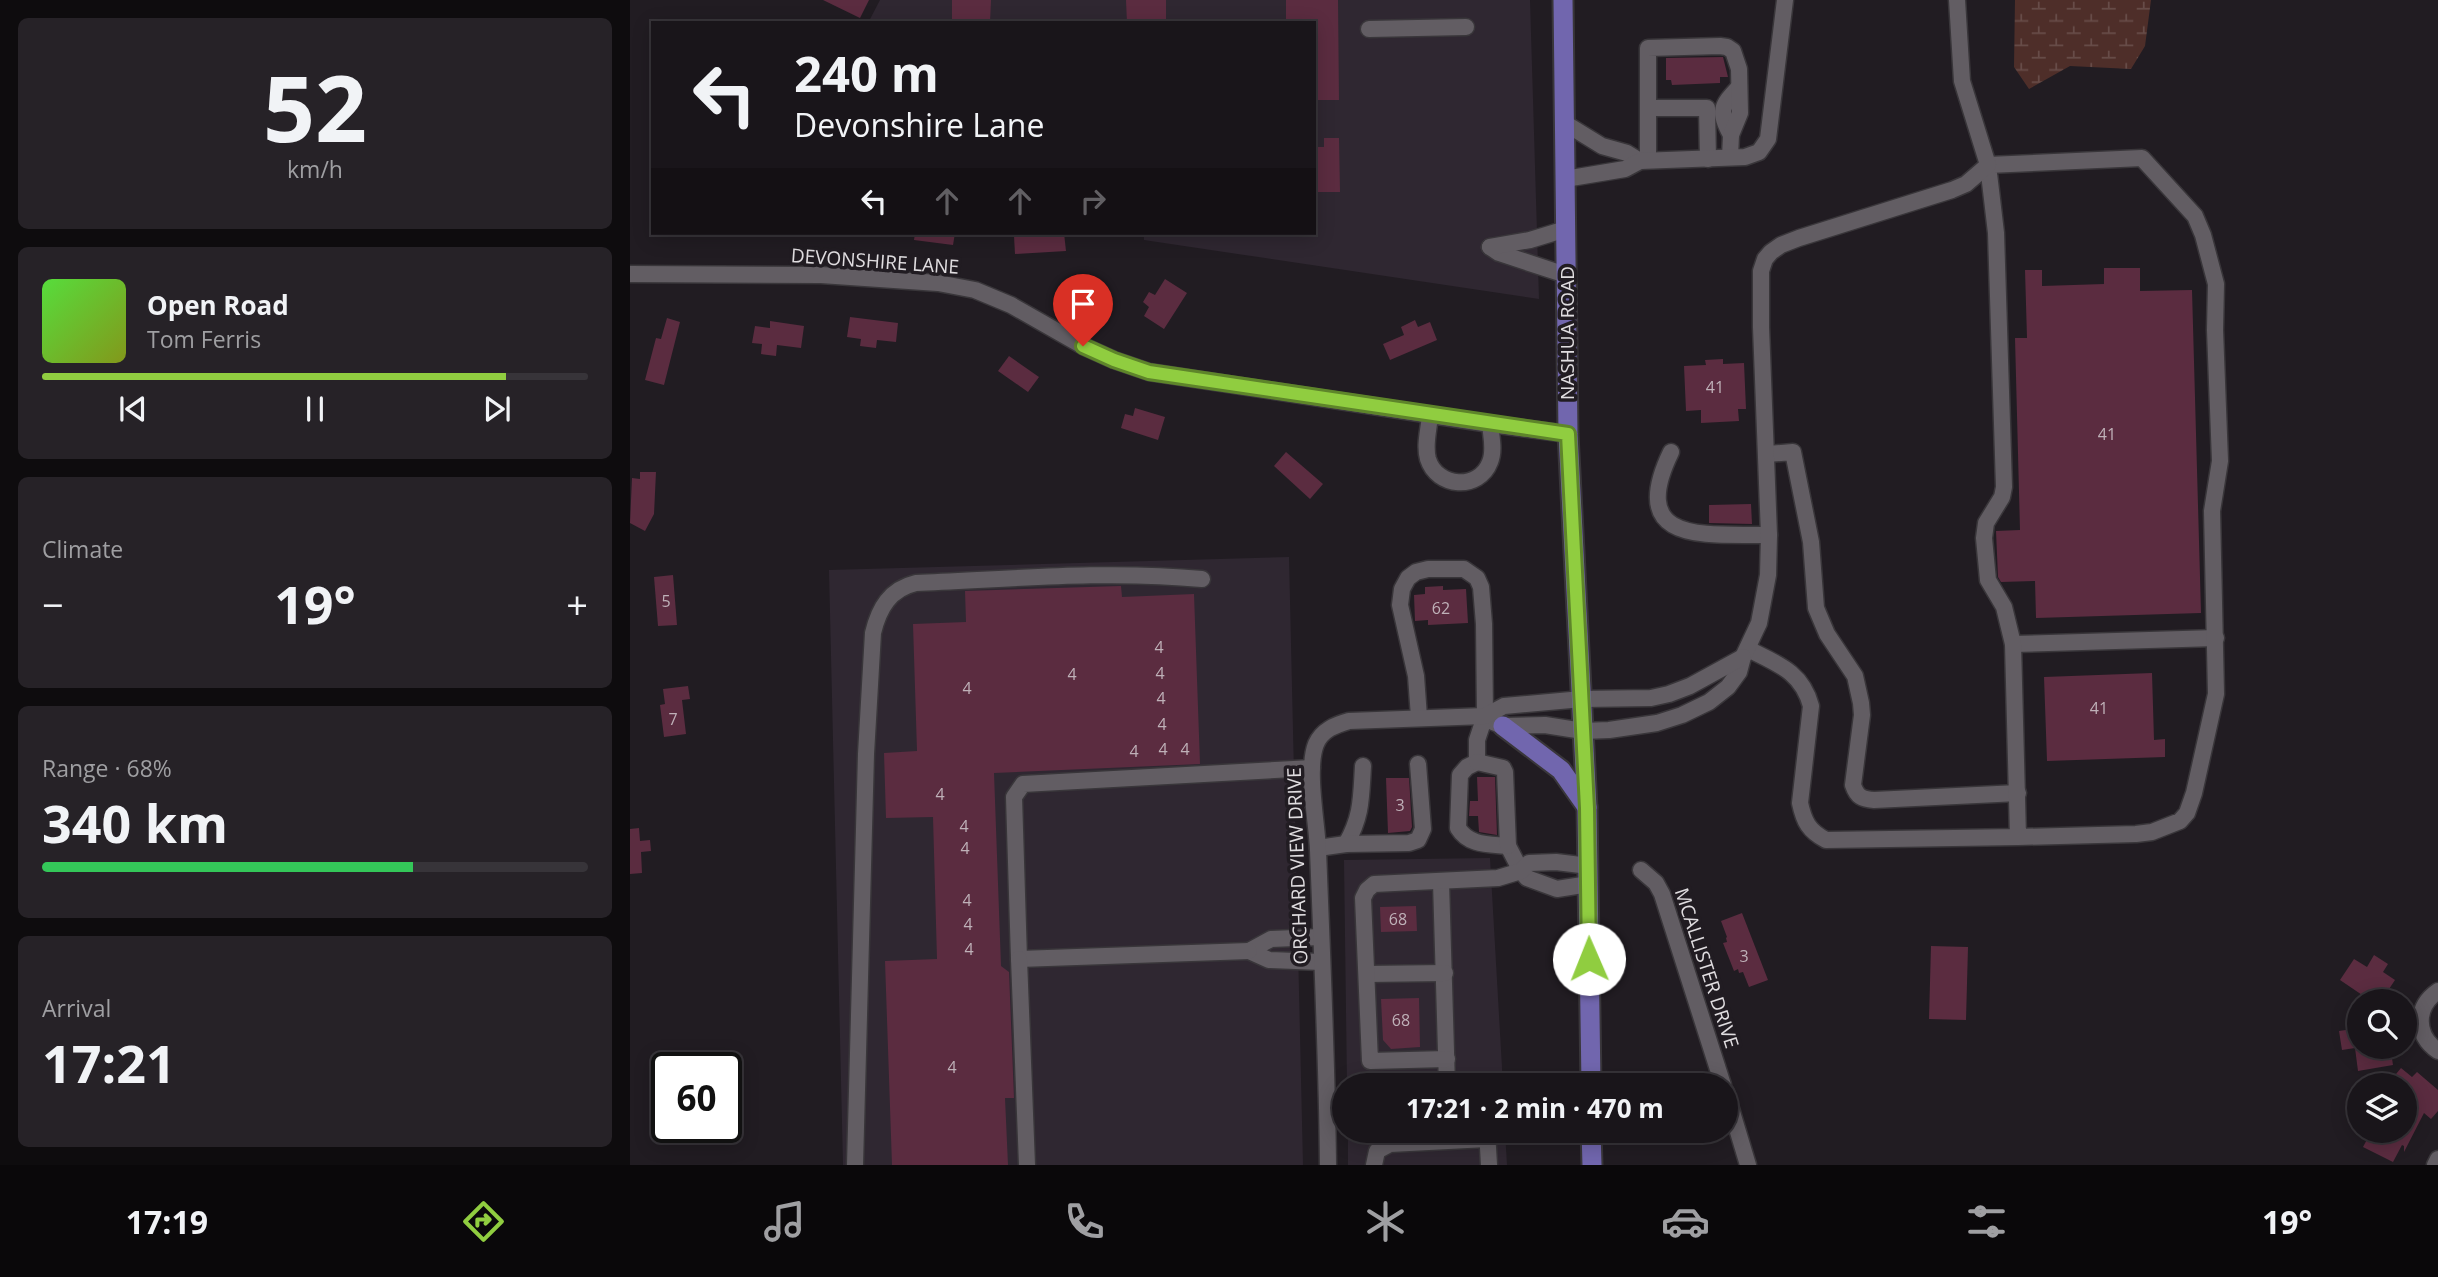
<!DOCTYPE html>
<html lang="en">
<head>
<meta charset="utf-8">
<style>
  :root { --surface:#19151a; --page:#262227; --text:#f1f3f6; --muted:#9f9fa2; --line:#373439; --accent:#90cd40 }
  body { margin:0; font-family:"Open Sans",sans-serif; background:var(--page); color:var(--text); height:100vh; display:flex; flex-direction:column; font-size:26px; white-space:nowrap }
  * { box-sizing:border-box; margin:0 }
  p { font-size:23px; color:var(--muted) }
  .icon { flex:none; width:38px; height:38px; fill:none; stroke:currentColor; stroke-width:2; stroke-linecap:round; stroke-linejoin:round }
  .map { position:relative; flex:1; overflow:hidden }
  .sheet { display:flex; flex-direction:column; gap:18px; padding:18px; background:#0e0c0e; width:630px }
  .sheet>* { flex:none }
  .banner { position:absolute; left:21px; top:21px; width:665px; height:214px; border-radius:0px; box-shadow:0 4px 18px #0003,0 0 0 2px var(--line); background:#19151a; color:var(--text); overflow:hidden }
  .fabs { position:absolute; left:1717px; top:989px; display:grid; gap:14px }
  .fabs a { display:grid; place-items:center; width:70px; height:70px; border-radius:50%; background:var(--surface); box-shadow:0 4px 18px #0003,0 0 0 2px var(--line); font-size:35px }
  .speed { position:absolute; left:21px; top:1052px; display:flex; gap:14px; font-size:35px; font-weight:700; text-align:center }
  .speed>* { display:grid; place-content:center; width:91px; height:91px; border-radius:50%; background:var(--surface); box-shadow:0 4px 18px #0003,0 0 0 2px var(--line); line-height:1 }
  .speed .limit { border:4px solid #111; border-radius:10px; background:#fff; color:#111 }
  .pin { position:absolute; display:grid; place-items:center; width:60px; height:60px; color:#fff; margin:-72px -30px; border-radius:50% 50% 50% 0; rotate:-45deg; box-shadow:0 0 7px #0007 }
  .pin .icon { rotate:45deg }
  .me { position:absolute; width:77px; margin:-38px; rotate:359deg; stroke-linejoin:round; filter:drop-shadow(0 0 5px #0008) }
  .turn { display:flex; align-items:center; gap:24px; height:147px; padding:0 28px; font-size:32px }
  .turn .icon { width:91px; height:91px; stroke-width:2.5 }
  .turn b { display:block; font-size:49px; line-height:60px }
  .lanes { display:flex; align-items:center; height:66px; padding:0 28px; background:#0003; justify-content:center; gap:35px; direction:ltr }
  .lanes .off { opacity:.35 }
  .big { font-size:52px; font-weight:700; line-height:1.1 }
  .sheet .tile { flex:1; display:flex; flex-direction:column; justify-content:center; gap:10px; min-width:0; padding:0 24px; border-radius:10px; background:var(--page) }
  .sheet .dial { align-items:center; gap:0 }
  .dial b { font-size:91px; line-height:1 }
  .song { display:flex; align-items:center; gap:21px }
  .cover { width:84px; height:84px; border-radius:10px; background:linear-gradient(135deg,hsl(110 70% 55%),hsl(70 70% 35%)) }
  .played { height:7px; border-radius:4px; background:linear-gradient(90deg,var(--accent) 85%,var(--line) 85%) }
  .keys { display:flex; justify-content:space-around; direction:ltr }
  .heat { display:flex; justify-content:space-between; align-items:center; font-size:38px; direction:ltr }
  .charge { height:10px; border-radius:5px; background:linear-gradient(90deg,#34c759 68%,var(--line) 0) }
  .trip { position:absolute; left:702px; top:1073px; width:406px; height:70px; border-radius:35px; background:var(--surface); box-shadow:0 4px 18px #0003,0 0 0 2px var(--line); font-weight:700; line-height:70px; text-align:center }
  .tabs { display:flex; height:112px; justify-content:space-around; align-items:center; background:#0a080a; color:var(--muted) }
  .tabs .icon { width:49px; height:49px }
  .tabs .current { color:var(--accent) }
  .tabs b { font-size:32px; color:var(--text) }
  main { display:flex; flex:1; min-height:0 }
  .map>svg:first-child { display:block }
  .built { fill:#2f2731 }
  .wetland { fill:url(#wetland-marsh) }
  .building { fill:#5b2c40 }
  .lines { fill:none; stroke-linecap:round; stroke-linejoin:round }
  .minor-casing { stroke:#39363a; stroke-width:19 }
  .major-casing { stroke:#39363a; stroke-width:23 }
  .minor { stroke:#625d63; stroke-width:16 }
  .major { stroke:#7166ae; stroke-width:19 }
  .route-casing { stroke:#5e852a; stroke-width:18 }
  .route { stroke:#90cd40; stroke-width:12 }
  .labels { text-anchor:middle; stroke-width:7; stroke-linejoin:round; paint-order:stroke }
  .number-label { font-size:16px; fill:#bfb1b8 }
  .street-label { font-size:19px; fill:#e0dde0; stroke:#211c22 }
</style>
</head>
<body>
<main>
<section class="sheet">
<div class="tile dial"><b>52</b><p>km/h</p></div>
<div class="tile">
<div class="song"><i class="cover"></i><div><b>Open Road</b><p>Tom Ferris</p></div></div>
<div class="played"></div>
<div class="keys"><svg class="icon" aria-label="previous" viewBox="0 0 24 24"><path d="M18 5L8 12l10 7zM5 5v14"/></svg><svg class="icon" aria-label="pause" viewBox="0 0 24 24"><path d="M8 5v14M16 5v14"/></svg><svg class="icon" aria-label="next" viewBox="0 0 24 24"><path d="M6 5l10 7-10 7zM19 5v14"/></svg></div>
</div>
<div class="tile"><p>Climate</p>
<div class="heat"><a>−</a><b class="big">19°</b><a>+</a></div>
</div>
<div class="tile"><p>Range · 68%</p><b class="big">340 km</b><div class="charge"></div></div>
<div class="tile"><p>Arrival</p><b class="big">17:21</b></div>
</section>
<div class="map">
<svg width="1808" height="1165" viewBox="0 0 1808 1165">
  <defs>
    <pattern id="wetland-marsh" width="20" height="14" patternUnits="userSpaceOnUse" patternTransform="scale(1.75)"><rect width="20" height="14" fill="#4e2e29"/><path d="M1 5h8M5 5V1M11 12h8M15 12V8" fill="none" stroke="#674c48"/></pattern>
  </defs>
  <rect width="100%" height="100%" fill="#211c22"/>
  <g class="built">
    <path d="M250 0H900L909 299 514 240V233H684V23H238Z"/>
    <path d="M659 557 673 1165H213L199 570Z"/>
    <path d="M860 858 873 1085H717L714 860Z"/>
    <path d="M718 1131H875L877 1165H718Z"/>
  </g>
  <path class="wetland" d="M1385 0H1521L1515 46 1501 69 1440 66 1399 89 1384 67Z"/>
  <g class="building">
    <path d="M193 0H239L230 18Z"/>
    <path d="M322 0H361L360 23H322Z"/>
    <path d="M496 0H536V23H497Z"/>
    <path d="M656 0H708L709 100H684V23H656Z"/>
    <path d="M1093 57 1098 77H1090V83L1042 85 1041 80H1036V58Z"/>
    <path d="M694 138H709L710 192H684V147H694Z"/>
    <path d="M285 233H325L323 245 284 240Z"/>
    <path d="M434 233 436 251 385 254 384 236Z"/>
    <path d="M1474 268H1510V291L1562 290 1571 613 1406 618 1405 581 1371 582 1368 577 1366 531 1390 530 1385 338H1397L1395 270H1412V286L1474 284Z"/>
    <path d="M535 279 557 293 534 329 514 316 519 307 513 302 519 292 525 295Z"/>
    <path d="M220 317 268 323 266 342 247 340 246 348 230 346 231 339 217 337Z"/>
    <path d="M37 318 50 322 34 385 15 380 26 338 31 339Z"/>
    <path d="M785 320 788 327 800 322 807 340 760 360 753 344 774 335 771 327Z"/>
    <path d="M140 321 174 326 171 348 147 345 146 356 131 354 132 344 122 343 125 326 140 328Z"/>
    <path d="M379 356 409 377 398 392 368 371Z"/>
    <path d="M1093 359V364L1114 363 1116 409H1108L1109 421 1071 423V410L1056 411 1054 366 1076 365 1075 360Z"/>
    <path d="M505 408 535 417 528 440 491 428 495 414 503 416Z"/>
    <path d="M656 452 693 484 680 499 644 466Z"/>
    <path d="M10 472H26L24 514 15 531 0 523 2 478 10 479Z"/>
    <path d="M1121 504 1122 524 1079 523V505Z"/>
    <path d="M43 575 47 625 28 626 24 577Z"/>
    <path d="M491 586 492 597 564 594 570 764 364 773 371 966 379 972 384 1098H375L378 1165H262L255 961 307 959 303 817 256 818 254 753 287 751 283 624 336 622 335 591Z"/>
    <path d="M813 586V590L836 589 838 623 798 625V620L785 621 784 595 795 594V587Z"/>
    <path d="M1522 673 1524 740 1535 739V757L1417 761 1414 677Z"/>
    <path d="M58 686 60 699 52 700 56 734 34 737 30 705 35 704 33 689Z"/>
    <path d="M847 777H865L867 835 849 832 848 816H839L840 801H848Z"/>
    <path d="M756 778H779L782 827 780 831 758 833Z"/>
    <path d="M9 828 10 841 20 840 21 851 11 852 12 873 0 874V829Z"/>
    <path d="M786 906 787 931 751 932 750 907Z"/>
    <path d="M1112 913 1138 980 1119 987 1113 972 1109 973 1108 969 1104 971 1093 943 1097 942 1096 938 1097 937 1091 921Z"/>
    <path d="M1301 946 1338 947 1336 1020 1299 1019Z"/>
    <path d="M1744 955 1758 964 1753 972 1765 980 1751 1001H1741L1710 980 1724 959 1737 967Z"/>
    <path d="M789 998 790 1047 761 1049 753 1040 751 999Z"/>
    <path d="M1729 1028V1046H1760L1763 1065 1728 1071 1725 1048 1712 1050 1709 1031Z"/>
    <path d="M1771 1068 1782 1077 1787 1072 1808 1090V1111L1801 1119 1794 1113 1774 1152V1146L1772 1145 1763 1162 1733 1147 1742 1130H1774V1085H1757Z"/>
  </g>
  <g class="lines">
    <defs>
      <g id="minor">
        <path d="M739 29 836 27"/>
        <path d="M1019 108H1077L1078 159"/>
        <path d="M933 122 972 146 997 153 1010 161"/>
        <path d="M1101 135C1088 111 1091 106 1109 87"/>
        <path d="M1018 160V48L1090 46 1097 47 1103 51 1109 69 1110 113 1101 135 1100 157"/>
        <path d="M935 179 995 169 1010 161 1115 157 1129 152 1138 139 1155 0"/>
        <path d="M860 247 869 253 936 275"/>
        <path d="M860 247 900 240 936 229"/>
        <path d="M0 274 191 275 308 283 345 290 381 305 453 346 484 360 519 372 860 424C861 436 865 450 860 462 849 491 807 488 798 459 794 445 799 429 800 415"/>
        <path d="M860 424 938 434"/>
        <path d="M1041 452C996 545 1075 534 1139 535"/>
        <path d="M1137 454 1163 452 1181 542 1186 608 1197 634 1225 676 1231 703 1232 715 1223 785C1227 797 1232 799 1244 800L1388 793"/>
        <path d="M1383 644 1586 638"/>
        <path d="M1118 649C1148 664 1172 672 1181 706L1170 803C1174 822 1179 831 1196 840L1388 837 1383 644 1374 607 1358 580 1354 538 1356 523 1372 497 1374 487 1366 233 1358 165 1512 158 1565 216 1573 235 1586 284 1585 330 1590 461 1582 511 1586 694 1564 793 1557 813 1550 821 1522 832 1506 834 1388 837"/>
        <path d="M855 716 863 722 873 726 915 725 953 731 979 730 1027 723 1052 715 1079 702 1098 687 1109 672 1113 657 1129 623 1138 575 1139 535 1131 327V271L1135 259 1141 252 1151 245 1169 238 1322 190 1336 184 1358 165 1332 81 1327 0"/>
        <path d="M789 717 786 676 770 605 772 589 778 578 786 572 798 569H834L847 578 851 587 854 624 855 716 847 740V762L837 767 830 775 828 828C839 846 859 844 878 846L891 871 897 878 927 889 959 884"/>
        <path d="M847 762 873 768 875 772 878 846"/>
        <path d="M716 844C732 816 731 798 733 766"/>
        <path d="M688 848 716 844 779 843 788 840 793 829 788 764"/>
        <path d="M1011 870 1026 883 1032 894 1093 1085"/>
        <path d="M811 882 817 1085"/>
        <path d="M690 937 641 939 619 951 639 960 691 962"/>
        <path d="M619 951 389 959 384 797 393 784 682 768"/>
        <path d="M389 959 397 1165"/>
        <path d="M737 974 815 973"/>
        <path d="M1808 991C1785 1007 1785 1035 1808 1051"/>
        <path d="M817 1059 740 1061 733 898 737 890 744 884 868 878 891 871 899 863 926 862 959 866"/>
        <path d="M1096 1092 1118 1165"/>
        <path d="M857 1130 859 1165"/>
        <path d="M225 1165 236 754 243 633C249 608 260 589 286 583 381 579 478 570 572 579"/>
        <path d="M698 1165C697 1060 692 955 688 850 687 823 676 769 686 744 692 730 705 725 719 721L855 716 874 706 952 699 1021 698 1039 694 1060 686 1113 657"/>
        <path d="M744 1165 747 1151 760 1144 857 1139"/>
        <path d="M1805 1165 1808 1159"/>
      </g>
      <g id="major">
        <path d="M933 0 938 434 957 808 961 1085"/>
        <path d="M873 726 931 770 957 807"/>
        <path d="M961 1130 962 1165"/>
      </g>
    </defs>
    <use href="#minor" class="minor-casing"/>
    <use href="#major" class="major-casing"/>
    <use href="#minor" class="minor"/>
    <use href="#major" class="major"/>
  </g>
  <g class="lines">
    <defs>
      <path id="route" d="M453 346 484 360 519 372 938 434 957 808 959 959"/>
    </defs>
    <use href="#route" class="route-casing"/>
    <use href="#route" class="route"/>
  </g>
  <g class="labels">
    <g class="number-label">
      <text x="1085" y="393">41</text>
      <text x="1477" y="440">41</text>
      <text x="36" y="607">5</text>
      <text x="811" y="614">62</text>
      <text x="529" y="653">4</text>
      <text x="530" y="679">4</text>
      <text x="442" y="680">4</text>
      <text x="337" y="694">4</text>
      <text x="531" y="704">4</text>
      <text x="1469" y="714">41</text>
      <text x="43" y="725">7</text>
      <text x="532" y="730">4</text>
      <text x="533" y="755">4</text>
      <text x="555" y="755">4</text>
      <text x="504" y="757">4</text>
      <text x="310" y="800">4</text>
      <text x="770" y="811">3</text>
      <text x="334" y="832">4</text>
      <text x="335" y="854">4</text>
      <text x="337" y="906">4</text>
      <text x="768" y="925">68</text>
      <text x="338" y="930">4</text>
      <text x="339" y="955">4</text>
      <text x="1114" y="962">3</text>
      <text x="771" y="1026">68</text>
      <text x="322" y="1073">4</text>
    </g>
    <g class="street-label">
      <text transform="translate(245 261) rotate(4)" y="7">DEVONSHIRE LANE</text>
      <text transform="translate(937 333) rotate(-90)" y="7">NASHUA ROAD</text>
      <text transform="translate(667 866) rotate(-92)" y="7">ORCHARD VIEW DRIVE</text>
      <text transform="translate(1077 968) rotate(72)" y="7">MCALLISTER DRIVE</text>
    </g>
  </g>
</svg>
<div class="fabs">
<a><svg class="icon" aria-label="search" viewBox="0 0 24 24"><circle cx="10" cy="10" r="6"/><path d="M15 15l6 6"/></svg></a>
<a><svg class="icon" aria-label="layers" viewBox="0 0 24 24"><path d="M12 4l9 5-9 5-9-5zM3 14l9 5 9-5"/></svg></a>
</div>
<div class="speed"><div class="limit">60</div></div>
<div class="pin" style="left:453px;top:346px;background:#d93025"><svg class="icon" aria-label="arrive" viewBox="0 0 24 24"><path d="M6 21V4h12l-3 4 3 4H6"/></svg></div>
<svg class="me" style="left:959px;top:959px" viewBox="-20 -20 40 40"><circle r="19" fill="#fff"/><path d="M0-13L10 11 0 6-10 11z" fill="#90cd40"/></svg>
<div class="trip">17:21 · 2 min · 470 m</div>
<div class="banner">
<div class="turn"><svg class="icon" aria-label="left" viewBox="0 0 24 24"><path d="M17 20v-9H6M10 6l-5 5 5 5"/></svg><div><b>240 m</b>Devonshire Lane</div></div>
<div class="lanes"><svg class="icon" aria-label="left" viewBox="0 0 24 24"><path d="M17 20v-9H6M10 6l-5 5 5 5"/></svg><svg class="icon off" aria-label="ahead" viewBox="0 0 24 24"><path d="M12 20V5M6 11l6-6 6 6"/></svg><svg class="icon off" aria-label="ahead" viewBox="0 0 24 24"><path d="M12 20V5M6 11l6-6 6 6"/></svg><svg class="icon off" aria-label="right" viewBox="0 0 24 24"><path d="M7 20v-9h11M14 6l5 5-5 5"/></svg></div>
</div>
</div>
</main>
<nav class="tabs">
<b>17:19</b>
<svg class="icon current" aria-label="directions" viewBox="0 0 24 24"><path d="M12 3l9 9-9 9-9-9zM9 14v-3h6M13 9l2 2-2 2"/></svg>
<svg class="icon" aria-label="music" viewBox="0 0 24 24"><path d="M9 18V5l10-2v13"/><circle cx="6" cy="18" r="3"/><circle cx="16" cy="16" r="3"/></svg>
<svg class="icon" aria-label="phone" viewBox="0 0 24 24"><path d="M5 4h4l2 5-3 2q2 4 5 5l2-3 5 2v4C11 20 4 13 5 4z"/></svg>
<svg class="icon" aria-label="climate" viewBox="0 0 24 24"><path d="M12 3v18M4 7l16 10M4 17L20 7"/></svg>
<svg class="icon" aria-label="car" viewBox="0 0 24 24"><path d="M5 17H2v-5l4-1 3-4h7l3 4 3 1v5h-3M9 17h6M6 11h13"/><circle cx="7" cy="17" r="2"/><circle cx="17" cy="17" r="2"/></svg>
<svg class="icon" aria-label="filters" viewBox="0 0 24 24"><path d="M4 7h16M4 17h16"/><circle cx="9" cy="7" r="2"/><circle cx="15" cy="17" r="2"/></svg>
<b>19°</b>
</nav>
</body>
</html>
